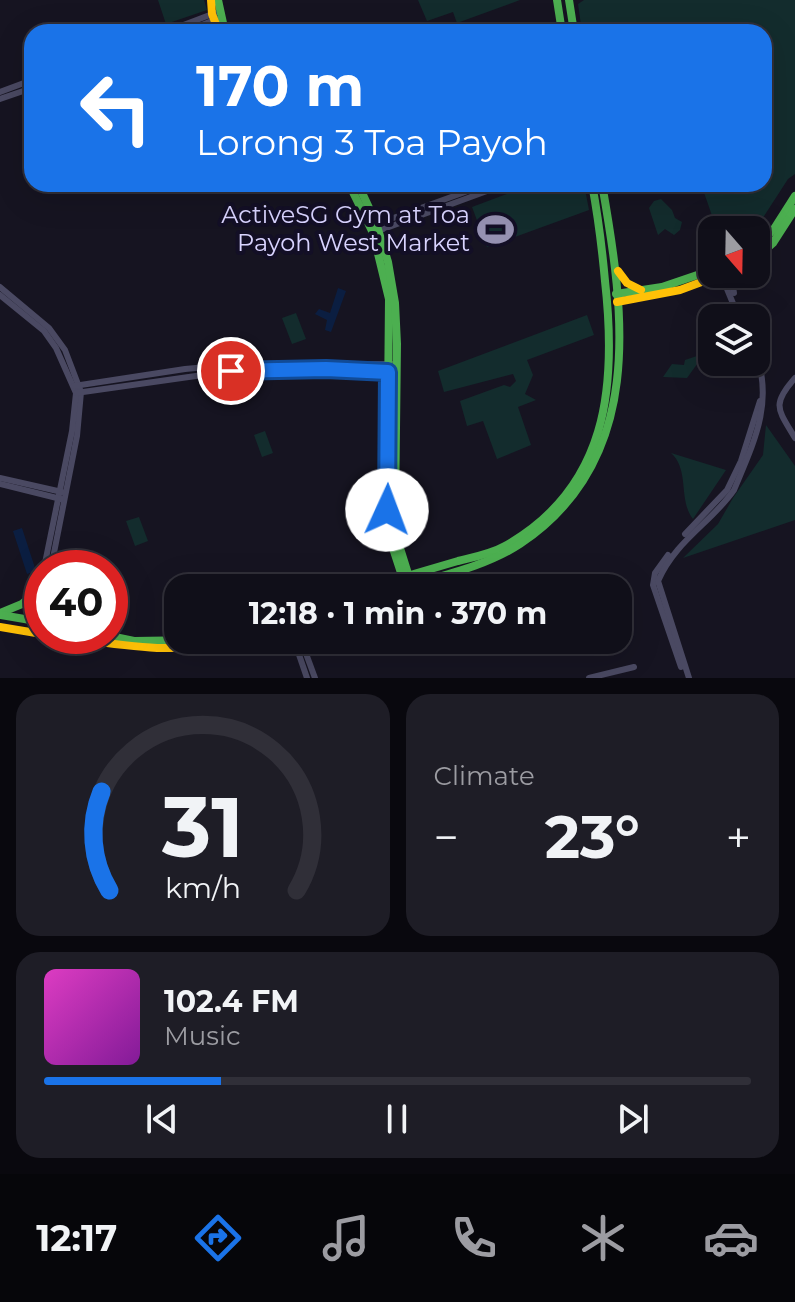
<!DOCTYPE html>
<html lang="en">
<head>
<meta charset="utf-8">
<style>
  :root { --surface:#100f19; --page:#1e1d26; --text:#f1f3f6; --muted:#9c9ca2; --line:#302f38; --accent:#1a73e8 }
  body { margin:0; font-family:Montserrat,sans-serif; background:var(--page); color:var(--text); height:100vh; display:flex; flex-direction:column; font-size:30px; white-space:nowrap }
  * { box-sizing:border-box; margin:0 }
  p { font-size:26px; color:var(--muted) }
  .icon { flex:none; width:44px; height:44px; fill:none; stroke:currentColor; stroke-width:2; stroke-linecap:round; stroke-linejoin:round }
  .map { position:relative; height:678px; overflow:hidden }
  .side { display:flex; flex-direction:column; gap:16px; padding:16px; background:#09080e; flex:1 }
  .side>* { flex:none }
  .hud { position:absolute; left:24px; top:24px; width:748px; height:168px; border-radius:24px; box-shadow:0 8px 32px #0002,0 0 0 2px var(--line); background:#1a73e8; color:#fff; overflow:hidden }
  .needle { width:52px; rotate:160deg }
  .fabs { position:absolute; left:698px; top:216px; display:grid; gap:16px }
  .fabs a { display:grid; place-items:center; width:72px; height:72px; border-radius:16px; background:var(--surface); box-shadow:0 8px 32px #0002,0 0 0 2px var(--line); font-size:40px }
  .speed { position:absolute; left:24px; top:550px; display:flex; gap:16px; font-size:40px; font-weight:700; text-align:center }
  .speed>* { display:grid; place-content:center; width:104px; height:104px; border-radius:50%; background:var(--surface); box-shadow:0 8px 32px #0002,0 0 0 2px var(--line); line-height:1 }
  .speed .limit { border:12px solid #d22; background:#fff; color:#111 }
  .pin { position:absolute; display:grid; place-items:center; width:68px; height:68px; color:#fff; margin:-34px; border:4px solid #fff; border-radius:50%; box-shadow:0 2px 8px #0007 }
  .me { position:absolute; width:88px; margin:-44px; rotate:2deg; stroke-linejoin:round; filter:drop-shadow(0 0 6px #0008) }
  .turn { display:flex; align-items:center; gap:28px; height:168px; padding:0 40px; font-size:36px }
  .turn .icon { width:104px; height:104px; stroke-width:2.5 }
  .turn b { display:block; font-size:56px; line-height:68px }
  .big { font-size:60px; font-weight:700; line-height:1.1 }
  .side .tile { flex:1; display:flex; flex-direction:column; justify-content:center; gap:12px; min-width:0; padding:0 28px; border-radius:24px; background:var(--page) }
  .side .dial { align-items:center; gap:0 }
  .dial svg { height:208px; overflow:visible; fill:none; stroke:var(--line); stroke-width:7; stroke-linecap:round; text-anchor:middle }
  .dial text { fill:var(--text); stroke:none }
  .song { display:flex; align-items:center; gap:24px }
  .cover { width:96px; height:96px; border-radius:12px; background:linear-gradient(135deg,hsl(310 70% 55%),hsl(290 70% 35%)) }
  .played { height:8px; border-radius:4px; background:linear-gradient(90deg,var(--accent) 25%,var(--line) 25%) }
  .keys { display:flex; justify-content:space-around; direction:ltr }
  .heat { display:flex; justify-content:space-between; align-items:center; font-size:44px; direction:ltr }
  .side .tiles { flex:1; display:grid; gap:16px; grid-template-columns:1fr 1fr }
  .tile:last-child { grid-column:span 2 }
  .trip { position:absolute; left:164px; top:574px; width:468px; height:80px; border-radius:24px; background:var(--surface); box-shadow:0 8px 32px #0002,0 0 0 2px var(--line); font-weight:700; line-height:80px; text-align:center }
  .dock { display:flex; height:128px; justify-content:space-around; align-items:center; background:#06060a; color:var(--muted) }
  .dock .icon { width:56px; height:56px }
  .dock .selected { color:var(--accent) }
  .dock b { font-size:36px; color:var(--text) }
  .map>svg:first-child { display:block }
  .green { fill:#132c2d }
  .water { fill:#0b1e41 }
  .lines { fill:none; stroke-linecap:round; stroke-linejoin:round }
  .street { stroke:#4a4962; stroke-width:6 }
  .fast { stroke:#4caf50; stroke-width:8 }
  .slow { stroke:#ffc107; stroke-width:8 }
  .route-casing { stroke:#114b97; stroke-width:20 }
  .route { stroke:#1a73e8; stroke-width:14 }
  .labels { text-anchor:middle; stroke-width:8; stroke-linejoin:round; paint-order:stroke }
  .poi-label { font-size:24px; fill:#d9d4ff; stroke:#130f26; text-anchor:end }
</style>
</head>
<body>
<div class="map">
<svg width="795" height="678" viewBox="0 0 795 678">
  <rect width="100%" height="100%" fill="#161421"/>
  <g class="green">
    <path d="M158 0H204L207 10 166 24Z"/>
    <path d="M418 0H520L457 23 453 12 427 21Z"/>
    <path d="M584 0H795V174L788 179 755 230H717L701 184H764V32H582L578 4Z"/>
    <path d="M533 184H584L589 210 487 247 472 207Z"/>
    <path d="M661 199 672 210 675 218 682 222 680 230 674 235 665 229 658 235 649 208 654 201Z"/>
    <path d="M296 313 306 339 292 344 282 318Z"/>
    <path d="M587 315 594 335 527 360 533 375 525 394 536 400 518 407 531 445 497 459 483 421 467 426 460 401 504 385 510 387 516 381 513 374 444 392 438 371Z"/>
    <path d="M697 356 700 360 687 378 663 377 672 364 684 365 685 360Z"/>
    <path d="M766 425 795 466V520L683 558 718 524 733 498 763 455Z"/>
    <path d="M265 431 273 453 262 457 254 435Z"/>
    <path d="M671 453 726 470 693 519C678 500 690 470 671 453Z"/>
    <path d="M139 517 148 541 135 546 126 521Z"/>
  </g>
  <g class="water">
    <path d="M338 288 346 291 331 332 325 330 327 320 315 314 319 309 330 313Z"/>
    <path d="M22 528 36 571 27 574 13 531Z"/>
  </g>
  <g class="lines">
    <g class="street">
      <path d="M165 32 215 13"/>
      <path d="M184 32 217 19"/>
      <path d="M0 92 32 80"/>
      <path d="M0 99 32 88"/>
      <path d="M374 225 487 184"/>
      <path d="M378 231 506 184"/>
      <path d="M713 278 725 284 739 318"/>
      <path d="M0 287 49 328 65 350 81 392 77 436 51 568"/>
      <path d="M734 293 732 281 735 274"/>
      <path d="M0 295 44 331 56 348 76 393 72 431 44 568"/>
      <path d="M795 378C771 405 778 409 795 438"/>
      <path d="M74 386 185 369 228 365 397 364"/>
      <path d="M76 393 231 371 326 369 392 372"/>
      <path d="M0 478 62 492"/>
      <path d="M0 484 61 499"/>
      <path d="M685 534 727 490 741 461 760 401"/>
      <path d="M668 555 655 573 653 585 681 667"/>
      <path d="M31 633 42 576"/>
      <path d="M294 640 307 678"/>
      <path d="M301 640 315 678"/>
      <path d="M589 678 634 667"/>
      <path d="M689 678 658 581C676 540 711 523 734 490 753 444 774 404 756 354"/>
    </g>
    <g class="fast">
      <path d="M218 0 225 32"/>
      <path d="M557 0 562 32"/>
      <path d="M569 0 574 32"/>
      <path d="M349 184 373 233 389 299 387 510 389 536 404 582"/>
      <path d="M358 184 376 223 388 262 395 303 397 344 395 513 399 545 410 580"/>
      <path d="M756 247 774 229 795 196"/>
      <path d="M756 258 773 243 795 209"/>
      <path d="M616 294 662 287 712 270"/>
      <path d="M371 588C400 578 429 569 458 561 474 557 491 554 505 546 608 488 617 387 605 281 602 248 598 216 592 184"/>
      <path d="M400 588C440 576 485 567 520 544 646 460 625 314 602 184"/>
      <path d="M0 613 22 604 40 588"/>
      <path d="M1 615 42 622"/>
      <path d="M110 636 134 641 198 640"/>
    </g>
    <g class="slow">
      <path d="M211 0 212 14 219 32"/>
      <path d="M618 271 627 283 641 290"/>
      <path d="M617 302 680 290 723 274"/>
      <path d="M0 627 42 634"/>
      <path d="M57 636C121 645 173 656 237 640"/>
    </g>
  </g>
  <g class="lines">
    <defs>
      <path id="route" d="M231 371 326 369 388 372 387 510"/>
    </defs>
    <use href="#route" class="route-casing"/>
    <use href="#route" class="route"/>
  </g>
  <defs>
    <symbol id="stadium-bare" viewBox="-9 -9 18 18"><path d="M0-5a6.5 5 0 1 0 0 10a6.5 5 0 1 0 0-10ZM-3.5-1.8h7v3.6h-7Z" fill="#9591b1" stroke="#130f26" stroke-width="2.5" paint-order="stroke"/></symbol>
  </defs>
  <g fill-rule="evenodd">
    <use href="#stadium-bare" x="470" y="204" width="51" height="51"/>
  </g>
  <g class="labels">
    <g class="poi-label">
      <text x="470" y="223">ActiveSG Gym at Toa<tspan x="470" dy="28">Payoh West Market</tspan></text>
    </g>
  </g>
</svg>
<div class="fabs">
<a><svg class="needle" viewBox="-14 -14 28 28"><path d="M0-13l5 13h-10z" fill="#e53935"/><path d="M0 13l5-13h-10z" fill="#9c9ca2"/></svg></a>
<a><svg class="icon" aria-label="layers" viewBox="0 0 24 24"><path d="M12 4l9 5-9 5-9-5zM3 14l9 5 9-5"/></svg></a>
</div>
<div class="speed"><div class="limit">40</div></div>
<div class="pin" style="left:231px;top:371px;background:#d93025"><svg class="icon" aria-label="arrive" viewBox="0 0 24 24"><path d="M6 21V4h12l-3 4 3 4H6"/></svg></div>
<svg class="me" style="left:387px;top:510px" viewBox="-20 -20 40 40"><circle r="19" fill="#fff"/><path d="M0-13L10 11 0 6-10 11z" fill="#1a73e8"/></svg>
<div class="trip">12:18 · 1 min · 370 m</div>
<div class="hud">
<div class="turn"><svg class="icon" aria-label="left" viewBox="0 0 24 24"><path d="M17 20v-9H6M10 6l-5 5 5 5"/></svg><div><b>170 m</b>Lorong 3 Toa Payoh</div></div>
</div>
</div>
<section class="side">
<div class="tiles">
<div class="tile dial"><svg viewBox="0 0 100 80">
<path d="M14 69A42 42 0 1 1 86 69"/>
<path d="M14 69A42 42 0 0 1 11 31" stroke="#1a73e8"/>
<text x="50" y="56" font-size="32" font-weight="700">31</text>
<text x="50" y="72" font-size="11">km/h</text>
</svg></div>
<div class="tile"><p>Climate</p>
<div class="heat"><a>−</a><b class="big">23°</b><a>+</a></div>
</div>
<div class="tile">
<div class="song"><i class="cover"></i><div><b>102.4 FM</b><p>Music</p></div></div>
<div class="played"></div>
<div class="keys"><svg class="icon" aria-label="previous" viewBox="0 0 24 24"><path d="M18 5L8 12l10 7zM5 5v14"/></svg><svg class="icon" aria-label="pause" viewBox="0 0 24 24"><path d="M8 5v14M16 5v14"/></svg><svg class="icon" aria-label="next" viewBox="0 0 24 24"><path d="M6 5l10 7-10 7zM19 5v14"/></svg></div>
</div>
</div>
</section>
<nav class="dock">
<b>12:17</b>
<svg class="icon selected" aria-label="directions" viewBox="0 0 24 24"><path d="M12 3l9 9-9 9-9-9zM9 14v-3h6M13 9l2 2-2 2"/></svg>
<svg class="icon" aria-label="music" viewBox="0 0 24 24"><path d="M9 18V5l10-2v13"/><circle cx="6" cy="18" r="3"/><circle cx="16" cy="16" r="3"/></svg>
<svg class="icon" aria-label="phone" viewBox="0 0 24 24"><path d="M5 4h4l2 5-3 2q2 4 5 5l2-3 5 2v4C11 20 4 13 5 4z"/></svg>
<svg class="icon" aria-label="climate" viewBox="0 0 24 24"><path d="M12 3v18M4 7l16 10M4 17L20 7"/></svg>
<svg class="icon" aria-label="car" viewBox="0 0 24 24"><path d="M5 17H2v-5l4-1 3-4h7l3 4 3 1v5h-3M9 17h6M6 11h13"/><circle cx="7" cy="17" r="2"/><circle cx="17" cy="17" r="2"/></svg>
</nav>
</body>
</html>
